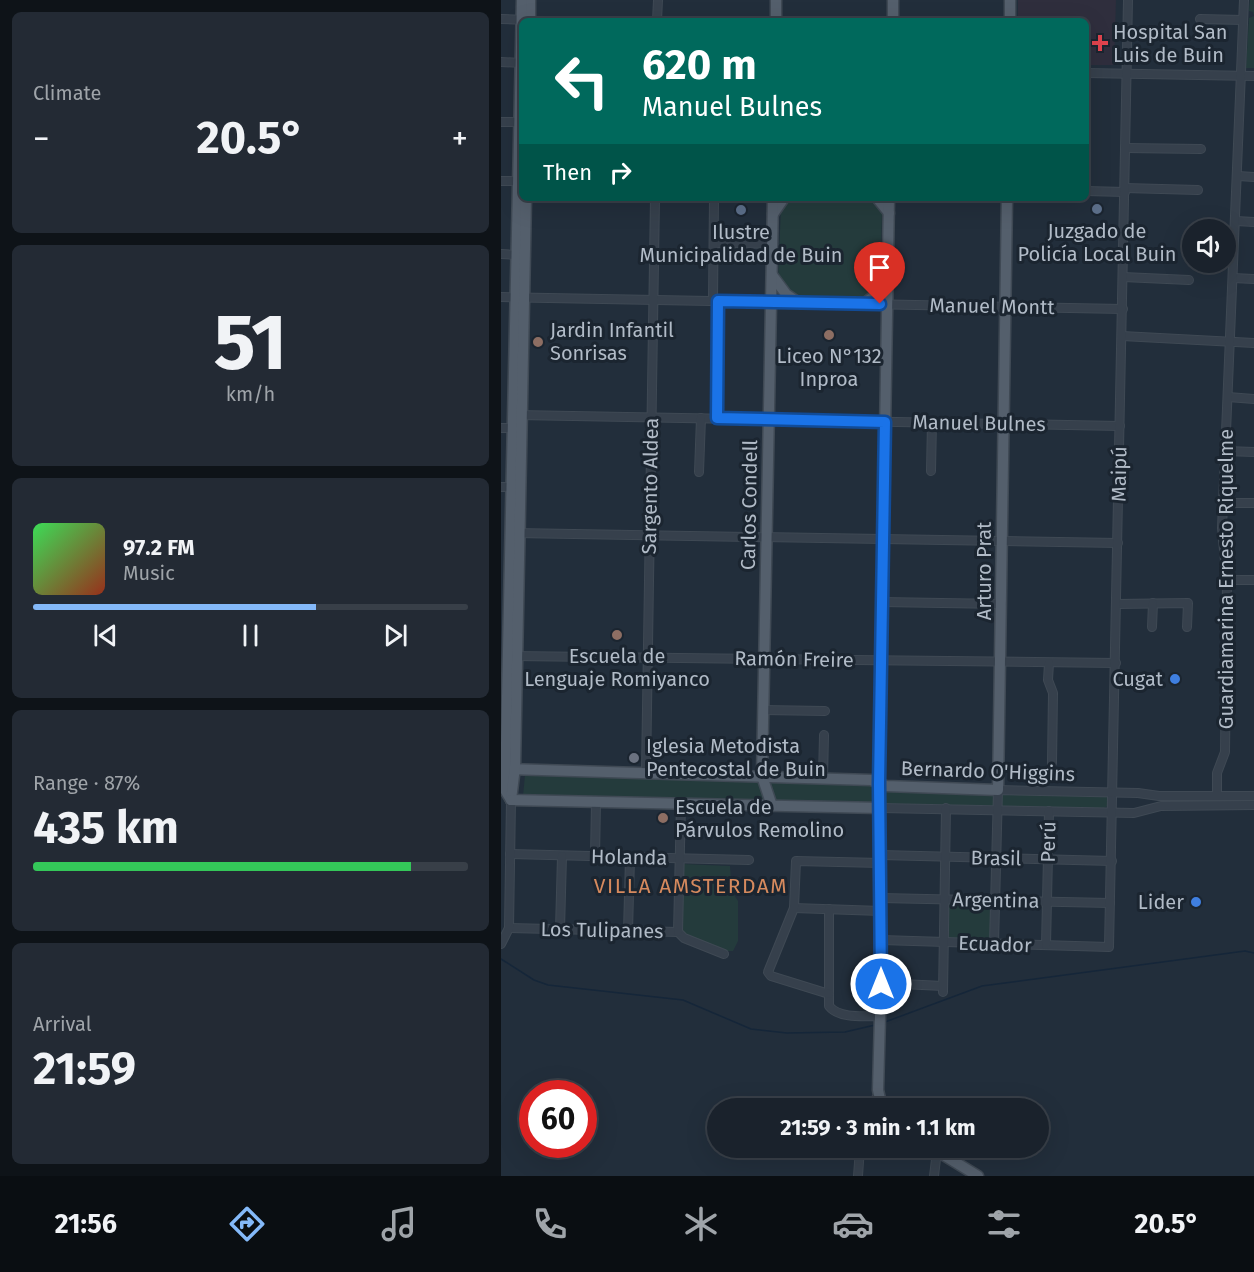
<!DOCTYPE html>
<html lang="en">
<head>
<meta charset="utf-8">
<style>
  :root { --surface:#1a222c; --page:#232a34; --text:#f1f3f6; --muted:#9fa4a9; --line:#383f48; --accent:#84b9f9 }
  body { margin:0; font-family:"Fira Sans",sans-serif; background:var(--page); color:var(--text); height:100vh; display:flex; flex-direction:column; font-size:22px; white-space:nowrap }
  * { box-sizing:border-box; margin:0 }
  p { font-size:20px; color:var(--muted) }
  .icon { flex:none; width:33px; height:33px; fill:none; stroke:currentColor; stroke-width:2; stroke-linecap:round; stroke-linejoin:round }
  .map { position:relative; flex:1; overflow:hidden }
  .side { display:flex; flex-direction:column; gap:12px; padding:12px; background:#0e1318; width:501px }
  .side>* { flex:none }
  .hud { position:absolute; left:18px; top:18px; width:570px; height:183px; border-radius:9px; box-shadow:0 6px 24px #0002,0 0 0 2px var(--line); background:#00695c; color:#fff; overflow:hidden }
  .tools { position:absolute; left:681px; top:219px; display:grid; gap:12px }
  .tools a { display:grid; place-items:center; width:54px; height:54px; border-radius:50%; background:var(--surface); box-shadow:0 6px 24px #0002,0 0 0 2px var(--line); font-size:30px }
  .speed { position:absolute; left:18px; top:1080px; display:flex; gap:12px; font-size:30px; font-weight:700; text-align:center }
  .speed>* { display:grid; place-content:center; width:78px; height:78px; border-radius:50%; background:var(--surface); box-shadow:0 6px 24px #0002,0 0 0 2px var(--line); line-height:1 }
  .speed .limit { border:9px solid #d22; background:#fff; color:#111 }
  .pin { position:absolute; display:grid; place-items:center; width:51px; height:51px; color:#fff; margin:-62px -26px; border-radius:50% 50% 50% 0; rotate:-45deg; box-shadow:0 0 6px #0007 }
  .pin .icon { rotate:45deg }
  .me { position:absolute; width:66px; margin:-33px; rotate:0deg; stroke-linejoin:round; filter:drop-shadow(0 0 4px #0008) }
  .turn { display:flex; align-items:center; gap:21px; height:126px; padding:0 24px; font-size:27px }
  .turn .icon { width:78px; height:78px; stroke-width:2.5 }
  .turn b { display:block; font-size:42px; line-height:51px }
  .then { display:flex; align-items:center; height:57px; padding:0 24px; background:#0003; gap:12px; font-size:22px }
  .big { font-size:45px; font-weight:700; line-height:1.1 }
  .side .card { flex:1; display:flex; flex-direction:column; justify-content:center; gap:9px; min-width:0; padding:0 21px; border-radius:9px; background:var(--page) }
  .side .dial { align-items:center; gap:0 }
  .dial b { font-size:78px; line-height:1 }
  .song { display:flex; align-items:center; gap:18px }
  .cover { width:72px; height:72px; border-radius:9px; background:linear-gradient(135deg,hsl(130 70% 55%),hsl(10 70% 35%)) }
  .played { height:6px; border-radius:3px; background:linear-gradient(90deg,var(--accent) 65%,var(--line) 65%) }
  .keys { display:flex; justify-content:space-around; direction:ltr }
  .heat { display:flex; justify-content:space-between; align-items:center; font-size:33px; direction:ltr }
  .charge { height:9px; border-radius:4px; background:linear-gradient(90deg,#34c759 87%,var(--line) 0) }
  .trip { position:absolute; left:206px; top:1098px; width:342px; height:60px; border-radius:30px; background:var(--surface); box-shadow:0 6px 24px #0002,0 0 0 2px var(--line); font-weight:700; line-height:60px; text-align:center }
  .menu { display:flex; height:96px; justify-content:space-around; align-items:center; background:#0a0e12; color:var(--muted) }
  .menu .icon { width:42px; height:42px }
  .menu .active { color:var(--accent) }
  .menu b { font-size:27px; color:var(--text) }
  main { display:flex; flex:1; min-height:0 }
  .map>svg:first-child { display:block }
  .medical { fill:#2f2e3d }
  .green { fill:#243b3c }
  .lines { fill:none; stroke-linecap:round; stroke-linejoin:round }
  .stream { stroke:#152639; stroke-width:1.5 }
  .minor-casing { stroke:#3f4954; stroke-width:10 }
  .major-casing { stroke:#3f4954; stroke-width:13 }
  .minor { stroke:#36404c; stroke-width:8 }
  .major { stroke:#545f6c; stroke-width:10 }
  .route-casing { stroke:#114b97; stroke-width:15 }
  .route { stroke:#1a73e8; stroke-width:10 }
  .health-dot { fill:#e0444e; stroke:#1b2530; stroke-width:2 }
  .service-dot { fill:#5c6f8a; stroke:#1b2530; stroke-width:2 }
  .education-dot { fill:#8d6e63; stroke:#1b2530; stroke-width:2 }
  .shop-dot { fill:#3f7fe0; stroke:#1b2530; stroke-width:2 }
  .worship-dot { fill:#6b7280; stroke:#1b2530; stroke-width:2 }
  .labels { text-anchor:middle; stroke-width:6; stroke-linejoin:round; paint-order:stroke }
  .poi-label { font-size:20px; fill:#b1bbc7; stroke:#1b2530; text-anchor:start }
  .street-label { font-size:20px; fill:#b1bbc7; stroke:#1b2530 }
  .neighbourhood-label { font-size:21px; letter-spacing:1.5px; fill:#d68a5e; stroke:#1b2530 }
</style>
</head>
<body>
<main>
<section class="side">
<div class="card"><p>Climate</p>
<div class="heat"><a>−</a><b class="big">20.5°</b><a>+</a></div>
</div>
<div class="card dial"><b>51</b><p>km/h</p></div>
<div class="card">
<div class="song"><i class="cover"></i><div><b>97.2 FM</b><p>Music</p></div></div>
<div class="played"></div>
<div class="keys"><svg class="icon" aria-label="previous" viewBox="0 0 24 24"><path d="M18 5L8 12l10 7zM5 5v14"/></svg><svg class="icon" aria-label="pause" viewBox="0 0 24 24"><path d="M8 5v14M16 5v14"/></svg><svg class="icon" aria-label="next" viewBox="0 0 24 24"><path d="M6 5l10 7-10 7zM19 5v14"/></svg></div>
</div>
<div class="card"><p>Range · 87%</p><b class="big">435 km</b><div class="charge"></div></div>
<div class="card"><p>Arrival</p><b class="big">21:59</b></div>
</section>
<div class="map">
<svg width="753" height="1176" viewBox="0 0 753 1176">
  <rect width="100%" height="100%" fill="#222e3b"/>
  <path class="medical" d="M517 0H615L613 65H585V21H517Z"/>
  <g class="green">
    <path d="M749 0H753V68H745L748 18 753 16 752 12 748 11Z"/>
    <path d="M286 198H370L381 212 379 285 365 297 295 296 277 280 280 207Z"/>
    <path d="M24 775 363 784 388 790 603 795 608 799 607 806 603 808 22 796Z"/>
    <path d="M181 864 229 866 231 892 237 901V941L232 951H225L184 936 180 932Z"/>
    <path d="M447 904H490V941L446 940Z"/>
  </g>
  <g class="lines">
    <g class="stream">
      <path d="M0 959 33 980 47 985 182 1000 250 1029 286 1033 344 1032 374 1025"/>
      <path d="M384 1022 481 986 744 951 753 953"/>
    </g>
    <defs>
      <g id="minor">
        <path d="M0 19 26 20"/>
        <path d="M699 19 742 20"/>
        <path d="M156 21 157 0"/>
        <path d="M0 62 21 63"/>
        <path d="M585 73 753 76"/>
        <path d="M0 122H19"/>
        <path d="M624 148 700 149"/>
        <path d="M737 176 753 177"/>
        <path d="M0 181H21"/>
        <path d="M624 188 697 190"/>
        <path d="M585 191 624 192"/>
        <path d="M735 221 753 222"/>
        <path d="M213 243 271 244"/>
        <path d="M0 254 16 255"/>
        <path d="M622 277 688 280"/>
        <path d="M732 278 753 279"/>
        <path d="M0 297 622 309"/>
        <path d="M212 301 213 198"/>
        <path d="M621 336 753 343"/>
        <path d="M727 397 753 399"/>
        <path d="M17 415 619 426"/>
        <path d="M216 418 217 301"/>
        <path d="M0 428H17"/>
        <path d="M725 451 753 452"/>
        <path d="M430 471 431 422"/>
        <path d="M198 472 200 418"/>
        <path d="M0 487H11"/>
        <path d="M723 503H753"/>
        <path d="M14 533 617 543"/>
        <path d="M726 580H753"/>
        <path d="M381 602 501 604"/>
        <path d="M616 604 687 603 686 627"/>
        <path d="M651 627 652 603"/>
        <path d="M11 656 615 663"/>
        <path d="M548 663 547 680 552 693 551 763"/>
        <path d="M262 710 324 711"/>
        <path d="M145 773 154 198"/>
        <path d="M322 778 323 735"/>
        <path d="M716 796V773L724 752 726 583 721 528 743 0"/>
        <path d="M380 808 633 813 660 806 753 805"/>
        <path d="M9 854 248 860"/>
        <path d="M380 855 611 861"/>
        <path d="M94 857 95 802"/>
        <path d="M380 898 609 903"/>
        <path d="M293 908 380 911"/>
        <path d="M328 909V1006C338 1019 364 1016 379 1016"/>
        <path d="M8 928 177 932 183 938 223 954"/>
        <path d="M59 929 61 856"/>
        <path d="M127 931 129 858"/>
        <path d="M177 932 180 804"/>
        <path d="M380 940 608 947 627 0"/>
        <path d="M0 944 8 928 10 800"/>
        <path d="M493 944 497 790 637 793 658 796H753"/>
        <path d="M545 945 548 811"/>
        <path d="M380 983 442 986"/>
        <path d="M442 992 445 808"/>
        <path d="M328 994 270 976 267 972 293 908 295 861 380 863"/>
        <path d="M367 1108 377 1096"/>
        <path d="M357 1176 359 1148"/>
        <path d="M433 1176 436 1151"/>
      </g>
      <g id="major">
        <path d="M29 21V0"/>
        <path d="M275 21V0"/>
        <path d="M392 21V0"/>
        <path d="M509 21V0"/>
        <path d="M376 198 388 213"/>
        <path d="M272 214 283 198"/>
        <path d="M271 275 285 294 298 303"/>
        <path d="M363 304 386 285"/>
        <path d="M6 769 370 780 385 786 497 790 506 198"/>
        <path d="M10 800 4 790 21 0"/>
        <path d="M10 800 14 767 25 198"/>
        <path d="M10 800 380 808"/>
        <path d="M271 806 261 776 272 198"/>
        <path d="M381 1108 377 1090 379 1016 378 784 388 198"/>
        <path d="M431 1148 477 1176"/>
      </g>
    </defs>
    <use href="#minor" class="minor-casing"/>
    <use href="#major" class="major-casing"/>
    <use href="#minor" class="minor"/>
    <use href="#major" class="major"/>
  </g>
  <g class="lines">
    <defs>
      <path id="route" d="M379 304 217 301 216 418 384 422 378 784 380 984"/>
    </defs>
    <use href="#route" class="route-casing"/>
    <use href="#route" class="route"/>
  </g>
  <path class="health-dot" d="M596 34h6v6h6v6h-6v6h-6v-6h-6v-6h6z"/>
  <g class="service-dot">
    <circle cx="596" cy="209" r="6"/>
    <circle cx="240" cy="210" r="6"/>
  </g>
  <g class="education-dot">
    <circle cx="328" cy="335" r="6"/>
    <circle cx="37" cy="342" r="6"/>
    <circle cx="116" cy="635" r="6"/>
    <circle cx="162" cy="818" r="6"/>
  </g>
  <g class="shop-dot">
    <circle cx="674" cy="679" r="6"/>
    <circle cx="695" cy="902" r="6"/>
  </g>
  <circle class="worship-dot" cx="133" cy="758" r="6"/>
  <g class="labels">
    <g class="poi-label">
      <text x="612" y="39">Hospital San<tspan x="612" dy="23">Luis de Buin</tspan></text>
      <text x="596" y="238" text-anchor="middle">Juzgado de<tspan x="596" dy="23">Policía Local Buin</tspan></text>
      <text x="240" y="239" text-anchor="middle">Ilustre<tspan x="240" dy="23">Municipalidad de Buin</tspan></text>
      <text x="49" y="337">Jardin Infantil<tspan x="49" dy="23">Sonrisas</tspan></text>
      <text x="328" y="363" text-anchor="middle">Liceo N°132<tspan x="328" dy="23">Inproa</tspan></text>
      <text x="116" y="663" text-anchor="middle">Escuela de<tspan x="116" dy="23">Lenguaje Romiyanco</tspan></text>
      <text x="662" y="686" text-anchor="end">Cugat</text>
      <text x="145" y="753">Iglesia Metodista<tspan x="145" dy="23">Pentecostal de Buin</tspan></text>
      <text x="174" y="814">Escuela de<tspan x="174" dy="23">Párvulos Remolino</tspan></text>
      <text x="683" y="909" text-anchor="end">Lider</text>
    </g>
    <g class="street-label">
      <text transform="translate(491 306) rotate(1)" y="7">Manuel Montt</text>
      <text transform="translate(478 423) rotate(1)" y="7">Manuel Bulnes</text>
      <text transform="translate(618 474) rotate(-89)" y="7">Maipú</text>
      <text transform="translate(149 486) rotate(-89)" y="7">Sargento Aldea</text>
      <text transform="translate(248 505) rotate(-89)" y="7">Carlos Condell</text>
      <text transform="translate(483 571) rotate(-90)" y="7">Arturo Prat</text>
      <text transform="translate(725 579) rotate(-90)" y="7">Guardiamarina Ernesto Riquelme</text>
      <text transform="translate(293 659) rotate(1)" y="7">Ramón Freire</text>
      <text transform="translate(487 771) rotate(2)" y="7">Bernardo O'Higgins</text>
      <text transform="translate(547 842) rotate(-89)" y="7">Perú</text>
      <text transform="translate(128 857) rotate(1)" y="7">Holanda</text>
      <text transform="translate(495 858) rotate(1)" y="7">Brasil</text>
      <text transform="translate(495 900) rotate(1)" y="7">Argentina</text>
      <text transform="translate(101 930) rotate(1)" y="7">Los Tulipanes</text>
      <text transform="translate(494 944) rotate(2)" y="7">Ecuador</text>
    </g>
    <g class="neighbourhood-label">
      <text x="190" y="893">VILLA AMSTERDAM</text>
    </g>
  </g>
</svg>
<div class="tools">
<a><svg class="icon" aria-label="sound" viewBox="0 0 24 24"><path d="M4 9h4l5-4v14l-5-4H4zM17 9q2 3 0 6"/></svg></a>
</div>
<div class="speed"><div class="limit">60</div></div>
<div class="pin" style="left:379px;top:304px;background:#d93025"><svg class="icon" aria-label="arrive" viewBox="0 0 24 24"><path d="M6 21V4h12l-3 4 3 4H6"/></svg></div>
<svg class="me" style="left:380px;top:984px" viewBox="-20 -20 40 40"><circle r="17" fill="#1a73e8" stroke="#fff" stroke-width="3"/><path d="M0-11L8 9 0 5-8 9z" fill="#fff"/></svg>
<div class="trip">21:59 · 3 min · 1.1 km</div>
<div class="hud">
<div class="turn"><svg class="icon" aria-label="left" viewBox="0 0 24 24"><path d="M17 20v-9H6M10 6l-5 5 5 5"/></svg><div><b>620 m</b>Manuel Bulnes</div></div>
<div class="then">Then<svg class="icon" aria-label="right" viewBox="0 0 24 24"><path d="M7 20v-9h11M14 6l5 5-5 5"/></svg></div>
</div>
</div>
</main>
<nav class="menu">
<b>21:56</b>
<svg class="icon active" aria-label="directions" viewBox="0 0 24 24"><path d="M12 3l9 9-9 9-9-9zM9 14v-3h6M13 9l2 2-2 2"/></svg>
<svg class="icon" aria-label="music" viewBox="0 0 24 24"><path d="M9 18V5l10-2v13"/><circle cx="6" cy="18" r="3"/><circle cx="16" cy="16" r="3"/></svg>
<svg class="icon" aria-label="phone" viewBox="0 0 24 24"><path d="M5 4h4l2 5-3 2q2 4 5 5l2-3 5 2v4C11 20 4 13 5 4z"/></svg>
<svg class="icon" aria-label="climate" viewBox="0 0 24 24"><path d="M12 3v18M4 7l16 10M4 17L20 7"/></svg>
<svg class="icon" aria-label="car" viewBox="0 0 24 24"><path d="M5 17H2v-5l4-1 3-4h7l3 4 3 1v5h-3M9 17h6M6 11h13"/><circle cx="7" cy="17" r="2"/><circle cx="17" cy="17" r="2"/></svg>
<svg class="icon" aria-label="filters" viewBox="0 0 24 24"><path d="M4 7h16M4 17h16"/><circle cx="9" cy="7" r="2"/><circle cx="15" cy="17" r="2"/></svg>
<b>20.5°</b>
</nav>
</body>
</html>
